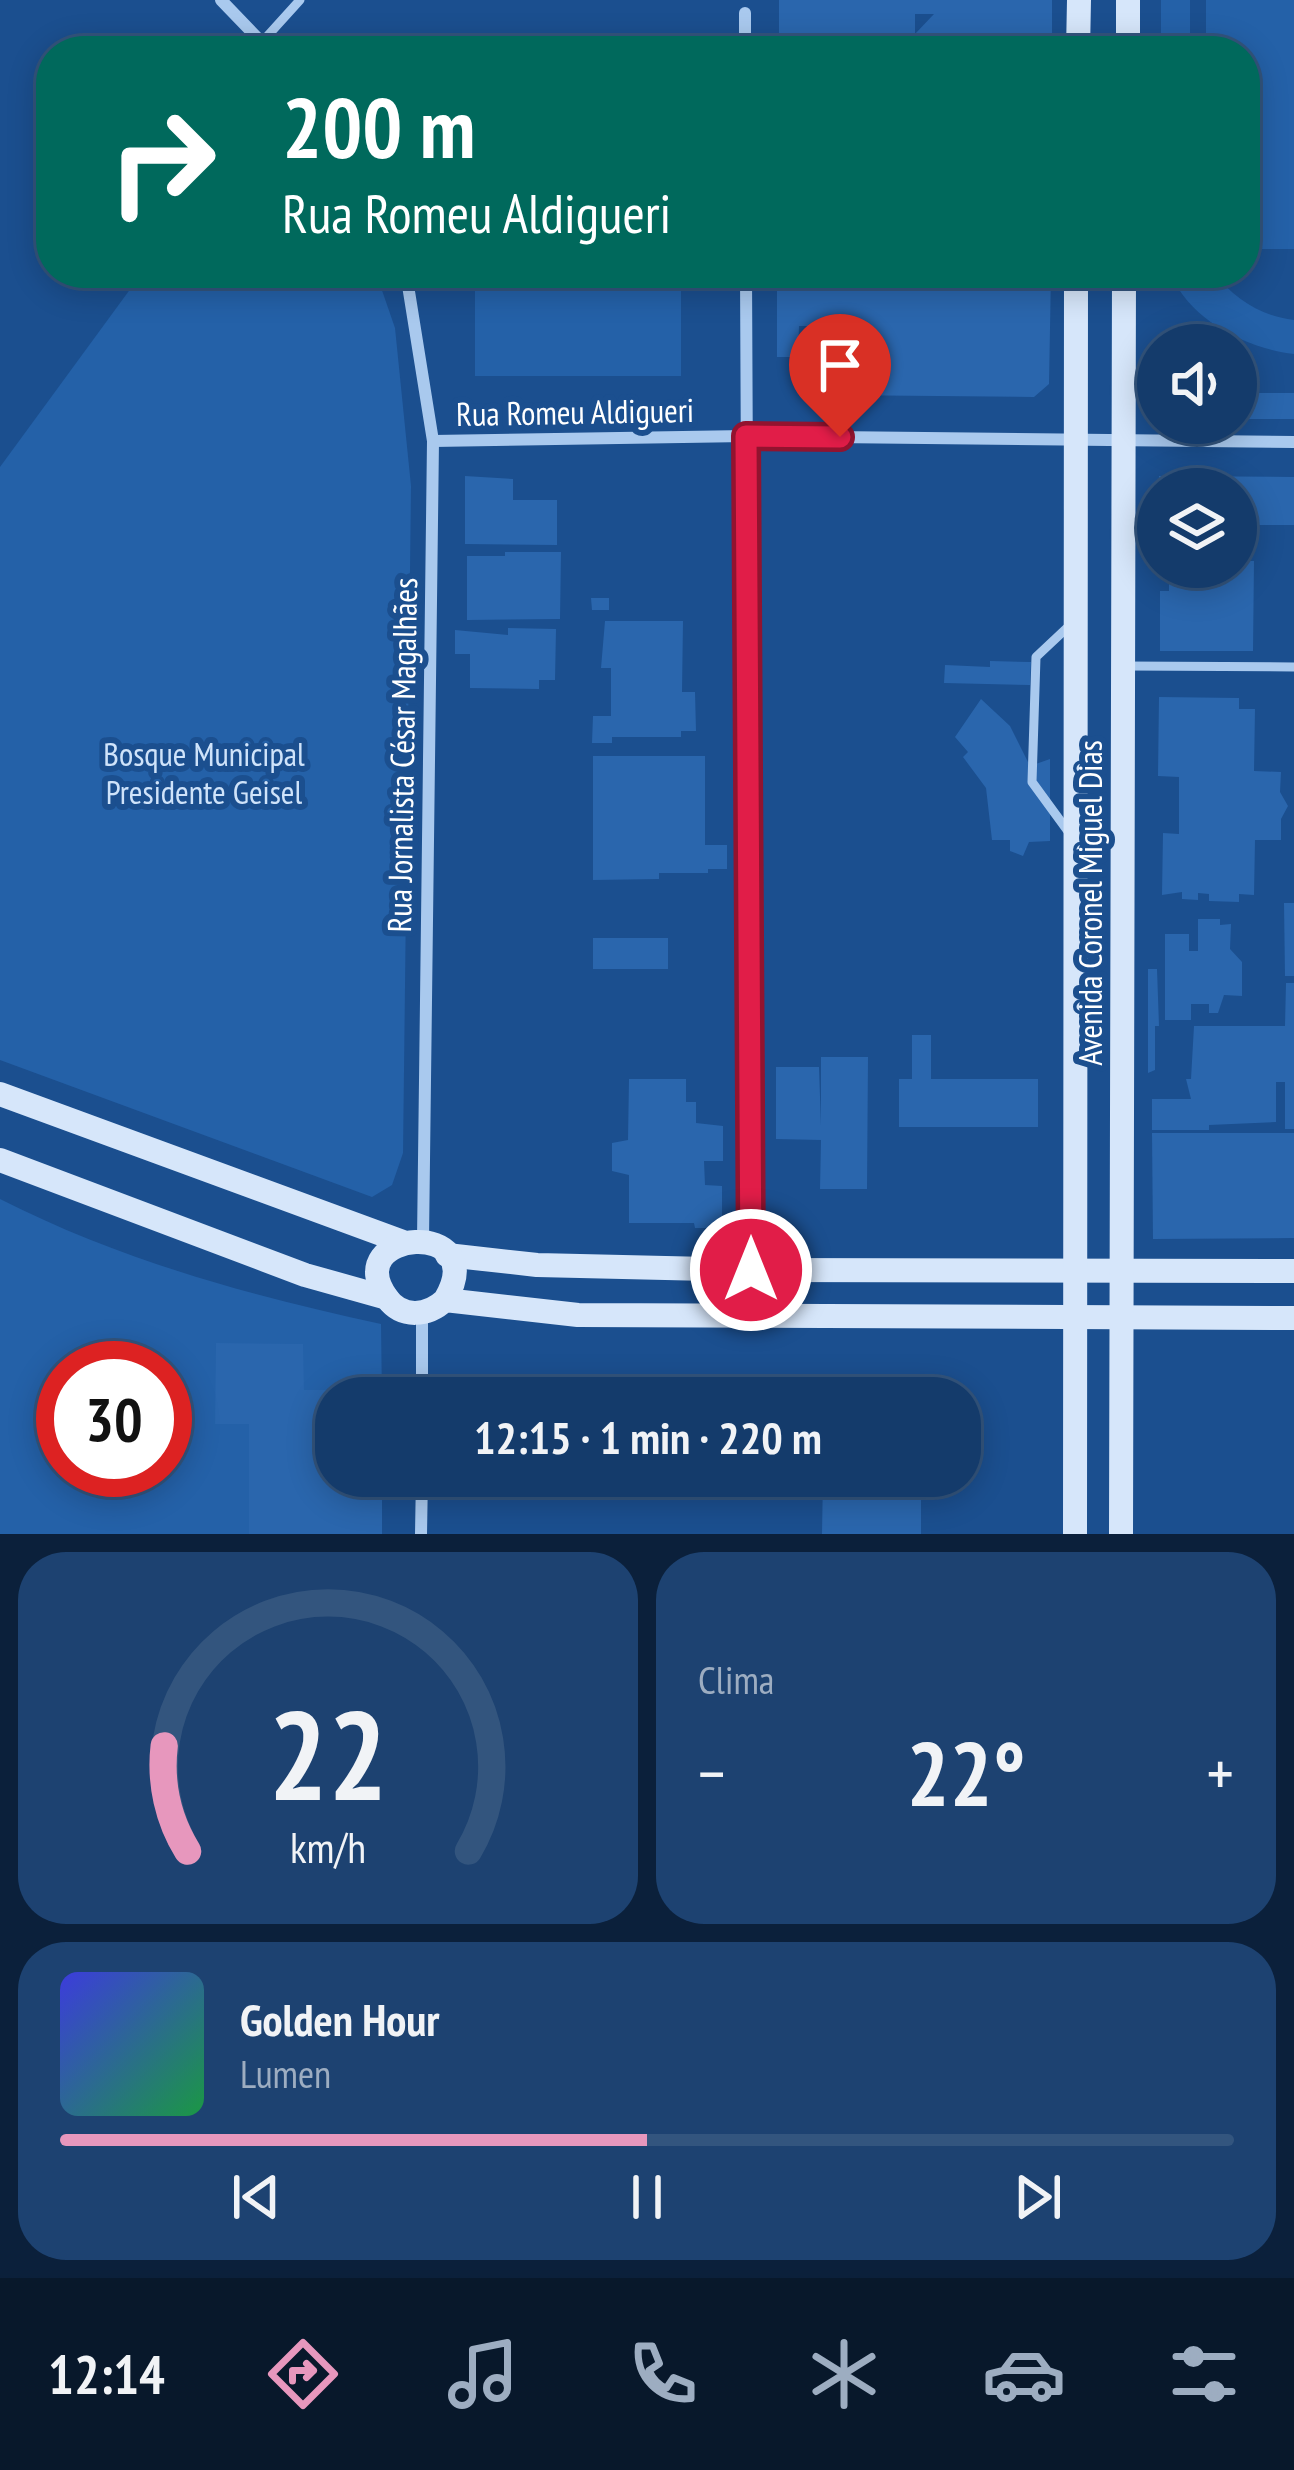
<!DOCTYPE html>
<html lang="pt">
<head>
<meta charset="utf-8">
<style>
  :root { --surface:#143b6b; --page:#1d4271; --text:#f1f3f6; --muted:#9dadc1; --line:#33557e; --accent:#e797bd }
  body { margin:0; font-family:"PT Sans Narrow",sans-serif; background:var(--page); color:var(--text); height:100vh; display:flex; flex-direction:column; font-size:45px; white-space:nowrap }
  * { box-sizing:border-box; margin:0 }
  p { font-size:39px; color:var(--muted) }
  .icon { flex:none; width:66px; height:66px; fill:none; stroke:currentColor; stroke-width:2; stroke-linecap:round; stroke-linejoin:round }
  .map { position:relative; height:1534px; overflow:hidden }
  .panel { display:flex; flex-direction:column; gap:18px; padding:18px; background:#0b203b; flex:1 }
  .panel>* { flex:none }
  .guide { position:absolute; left:36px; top:36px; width:1224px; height:252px; border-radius:48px; box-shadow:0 6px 30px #0003,0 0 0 3px var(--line); background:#00695c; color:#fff; overflow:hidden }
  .fabs { position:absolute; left:1137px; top:324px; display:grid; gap:24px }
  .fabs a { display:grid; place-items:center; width:120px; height:120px; border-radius:50%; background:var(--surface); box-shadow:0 6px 30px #0003,0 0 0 3px var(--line); font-size:60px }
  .speed { position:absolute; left:36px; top:1341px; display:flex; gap:24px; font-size:60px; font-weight:700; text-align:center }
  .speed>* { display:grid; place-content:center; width:156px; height:156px; border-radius:50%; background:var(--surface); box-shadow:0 6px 30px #0003,0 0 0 3px var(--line); line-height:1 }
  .speed .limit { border:18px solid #d22; background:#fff; color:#111 }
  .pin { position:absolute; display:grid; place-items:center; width:102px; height:102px; color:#fff; margin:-123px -51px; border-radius:50% 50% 50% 0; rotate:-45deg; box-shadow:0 0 12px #0007 }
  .pin .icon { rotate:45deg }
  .me { position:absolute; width:132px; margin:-66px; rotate:0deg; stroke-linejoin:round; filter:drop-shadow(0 0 9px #0008) }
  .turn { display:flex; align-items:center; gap:42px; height:252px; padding:0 48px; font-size:54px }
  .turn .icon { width:156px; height:156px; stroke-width:2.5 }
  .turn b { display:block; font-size:84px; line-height:102px }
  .big { font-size:90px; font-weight:800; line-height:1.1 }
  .panel .widget { flex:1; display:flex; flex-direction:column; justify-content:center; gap:18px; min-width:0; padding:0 42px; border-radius:48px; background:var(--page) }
  .panel .dial { align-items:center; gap:0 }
  .dial svg { height:312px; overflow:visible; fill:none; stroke:var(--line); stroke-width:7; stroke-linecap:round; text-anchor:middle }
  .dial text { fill:var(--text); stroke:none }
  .song { display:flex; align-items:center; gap:36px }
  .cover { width:144px; height:144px; border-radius:18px; background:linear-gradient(135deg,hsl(240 70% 55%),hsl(140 70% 35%)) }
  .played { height:12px; border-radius:6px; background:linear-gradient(90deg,var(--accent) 50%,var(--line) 50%) }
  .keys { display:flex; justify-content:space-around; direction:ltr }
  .heat { display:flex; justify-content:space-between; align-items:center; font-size:66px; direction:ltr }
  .panel .tiles { flex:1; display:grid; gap:18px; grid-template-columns:1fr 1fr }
  .widget:last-child { grid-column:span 2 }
  .trip { position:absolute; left:315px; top:1377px; width:666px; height:120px; border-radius:48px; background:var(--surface); box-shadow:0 6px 30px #0003,0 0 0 3px var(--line); font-weight:800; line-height:120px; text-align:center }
  .tabs { display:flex; height:192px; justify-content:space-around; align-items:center; background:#08182b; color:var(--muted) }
  .tabs .icon { width:84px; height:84px }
  .tabs .selected { color:var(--accent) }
  .tabs b { font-size:54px; color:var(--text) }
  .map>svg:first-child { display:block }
  .green { fill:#2461a8; fill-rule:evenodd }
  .building { fill:#2a66ad; fill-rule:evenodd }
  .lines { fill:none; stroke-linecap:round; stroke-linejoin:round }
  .lane { stroke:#a9c9ee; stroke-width:9 }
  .street { stroke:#a9c9ee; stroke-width:12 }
  .secondary { stroke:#d6e6fa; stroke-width:24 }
  .route-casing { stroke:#92132f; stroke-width:30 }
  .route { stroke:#e11d48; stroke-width:21 }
  .labels { text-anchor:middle; stroke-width:12; stroke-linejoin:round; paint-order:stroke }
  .street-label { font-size:33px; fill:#fff; stroke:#1b4f8f }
  .park-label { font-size:33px; fill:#cfe3fa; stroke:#1b4f8f }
</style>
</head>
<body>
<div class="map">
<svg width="1294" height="1534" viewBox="0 0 1294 1534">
  <rect width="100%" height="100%" fill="#1b4f8f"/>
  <g class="green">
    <rect x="1161" y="0" width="29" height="51"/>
    <path d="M1206 0H1294V249H1245V51H1206Z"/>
    <path d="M142 273H376L395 328 411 486 403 1153 392 1185 372 1197 0 1060V467Z"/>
    <path d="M438 273H681V376H475V290L438 289Z"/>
    <path d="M1170 273H1214C1235 299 1260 316 1294 320V354C1245 348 1190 320 1170 273Z"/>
    <path d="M0 1199C120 1260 251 1296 381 1324L382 1398H336V1476L382 1534H0ZM63 1368H165V1470H63Z"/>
  </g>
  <g class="building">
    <path d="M779 0H1052V51H779ZM915 14H934L915 34Z"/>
    <path d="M777 273H1051L1049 384 1034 397 828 395 823 380V326H799L798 357H777Z"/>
    <path d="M1151 354H1158V420L1151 409Z"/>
    <rect x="1236" y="393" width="58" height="26"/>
    <path d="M465 476 513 479V500H557V545L465 544Z"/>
    <path d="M1159 476 1294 477V525H1255L1236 512V489H1158Z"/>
    <path d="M505 552H561L560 619 467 620V556H505Z"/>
    <path d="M1236 561H1254L1253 651H1160V591H1169V567H1236Z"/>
    <path d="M591 598H609V610H592Z"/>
    <path d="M605 621H683L682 692H695L696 731H681V737H612V743H592L593 716H611V668H601Z"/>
    <path d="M508 628 556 629 555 680H539V689L470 688V654H455V630L508 635Z"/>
    <path d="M990 661 1031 662 1030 685 944 683 945 665 990 667Z"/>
    <path d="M1159 697 1239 698V709H1255L1254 771 1281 772 1280 792 1288 806 1281 819V840H1255L1254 895 1239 894V902L1209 901V894L1198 893V900L1182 899V892L1162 895 1163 833 1179 834V777L1158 776Z"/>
    <path d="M981 699 1010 726 1030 766 1050 759V841L1029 842 1023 856 1010 851V840H992L986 788 963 757 968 752 955 737Z"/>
    <path d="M593 756H705V845H727V869H708V873H659V879L593 880Z"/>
    <path d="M1284 903H1294V976H1285Z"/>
    <path d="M1198 919H1220V925L1231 924 1230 949 1242 962V996L1224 995 1218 1013H1209V1004H1191V1020H1165V934H1189V951H1198Z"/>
    <rect x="593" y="938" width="75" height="31"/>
    <path d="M1148 969H1157L1159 1026H1155V1070L1148 1073Z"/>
    <path d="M1286 983H1294V1129H1285V1082H1276V1122L1209 1125V1130H1152V1099H1191L1186 1079H1191L1194 1026H1285Z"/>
    <path d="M912 1035H931V1079H1038V1127H899V1079H912Z"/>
    <path d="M821 1057H868L867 1189H820L821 1140 776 1139V1067H819L821 1126Z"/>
    <path d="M629 1079H686V1102H696V1123L723 1126V1161H704L705 1185 722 1186V1228H695L694 1223H629V1175L612 1171V1143L628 1140Z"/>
    <path d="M1152 1133H1294V1238L1153 1239Z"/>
    <path d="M216 1343 303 1344 304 1390H382V1398H336V1476H382V1534H249V1424H215Z"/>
    <path d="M823 1476H947V1495H921V1534H822Z"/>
  </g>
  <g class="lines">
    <g class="lane">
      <path d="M262 42 300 0"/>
      <path d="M1069 626 1036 657 1032 782 1070 834"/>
      <path d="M1125 666 1294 667"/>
    </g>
    <g class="street">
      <path d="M221 0 270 51"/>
      <path d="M745 13V51"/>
      <path d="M406 273 433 441 423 1240"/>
      <path d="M746 273 751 1316"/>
      <path d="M433 441 746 436 1294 442"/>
      <path d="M422 1398V1313"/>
      <path d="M421 1534 422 1476"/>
    </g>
    <g class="secondary">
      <path d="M1078 51 1079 0"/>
      <path d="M1128 51V0"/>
      <path d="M0 1094 403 1242"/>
      <path d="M0 1160 305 1275 387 1298"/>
      <path d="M447 1255 537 1265 751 1270 1294 1271"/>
      <path d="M445 1300C494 1217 337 1229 387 1298 402 1319 428 1316 445 1300L578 1315 1294 1318"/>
      <path d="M1075 1534 1076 273"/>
      <path d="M1121 1534 1124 273"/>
    </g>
  </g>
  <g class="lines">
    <defs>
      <path id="route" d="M751 1270 746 436 840 437"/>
    </defs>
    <use href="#route" class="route-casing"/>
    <use href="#route" class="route"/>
  </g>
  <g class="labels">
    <g class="street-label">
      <text transform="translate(575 412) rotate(-1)" y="12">Rua Romeu Aldigueri</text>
      <text transform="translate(402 755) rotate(-89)" y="12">Rua Jornalista César Magalhães</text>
      <text transform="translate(1090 903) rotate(-90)" y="12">Avenida Coronel Miguel Dias</text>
    </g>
    <g class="park-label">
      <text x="204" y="766">Bosque Municipal<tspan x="204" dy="38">Presidente Geisel</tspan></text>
    </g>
  </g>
</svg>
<div class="fabs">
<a><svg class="icon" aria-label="sound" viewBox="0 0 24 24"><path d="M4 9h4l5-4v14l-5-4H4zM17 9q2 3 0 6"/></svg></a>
<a><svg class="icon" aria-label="layers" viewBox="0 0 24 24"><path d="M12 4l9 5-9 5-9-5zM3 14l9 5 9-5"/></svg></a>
</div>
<div class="speed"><div class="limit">30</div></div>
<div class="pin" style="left:840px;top:437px;background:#d93025"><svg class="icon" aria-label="arrive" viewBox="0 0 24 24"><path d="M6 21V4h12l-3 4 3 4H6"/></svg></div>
<svg class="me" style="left:751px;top:1270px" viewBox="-20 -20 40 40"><circle r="17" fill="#e11d48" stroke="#fff" stroke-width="3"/><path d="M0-11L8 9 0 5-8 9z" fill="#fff"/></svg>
<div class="trip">12:15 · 1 min · 220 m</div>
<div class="guide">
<div class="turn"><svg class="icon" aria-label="right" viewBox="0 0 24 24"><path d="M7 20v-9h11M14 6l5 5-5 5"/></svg><div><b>200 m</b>Rua Romeu Aldigueri</div></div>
</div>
</div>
<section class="panel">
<div class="tiles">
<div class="widget dial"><svg viewBox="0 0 100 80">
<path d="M14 69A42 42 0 1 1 86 69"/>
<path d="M14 69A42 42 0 0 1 8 42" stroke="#e797bd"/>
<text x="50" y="56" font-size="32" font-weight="700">22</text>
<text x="50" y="72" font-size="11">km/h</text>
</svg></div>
<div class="widget"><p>Clima</p>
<div class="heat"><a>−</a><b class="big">22°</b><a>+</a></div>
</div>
<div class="widget">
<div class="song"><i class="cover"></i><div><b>Golden Hour</b><p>Lumen</p></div></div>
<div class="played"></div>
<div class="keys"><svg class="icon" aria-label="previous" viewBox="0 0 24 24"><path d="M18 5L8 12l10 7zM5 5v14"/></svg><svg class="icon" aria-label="pause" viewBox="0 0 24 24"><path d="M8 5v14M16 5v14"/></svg><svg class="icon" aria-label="next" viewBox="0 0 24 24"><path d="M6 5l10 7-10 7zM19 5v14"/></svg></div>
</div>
</div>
</section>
<nav class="tabs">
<b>12:14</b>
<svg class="icon selected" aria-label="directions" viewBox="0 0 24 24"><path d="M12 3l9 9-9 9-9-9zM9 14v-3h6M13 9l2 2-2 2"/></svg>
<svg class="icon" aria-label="music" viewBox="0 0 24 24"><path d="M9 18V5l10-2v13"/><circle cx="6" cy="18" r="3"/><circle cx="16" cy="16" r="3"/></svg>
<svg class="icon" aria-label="phone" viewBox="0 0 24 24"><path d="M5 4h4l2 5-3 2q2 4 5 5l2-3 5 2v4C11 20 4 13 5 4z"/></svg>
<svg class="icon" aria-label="climate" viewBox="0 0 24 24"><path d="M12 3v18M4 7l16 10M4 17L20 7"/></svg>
<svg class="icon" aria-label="car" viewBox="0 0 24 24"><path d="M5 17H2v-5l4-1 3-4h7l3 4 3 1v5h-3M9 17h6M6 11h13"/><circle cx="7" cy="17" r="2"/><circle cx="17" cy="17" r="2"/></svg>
<svg class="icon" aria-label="filters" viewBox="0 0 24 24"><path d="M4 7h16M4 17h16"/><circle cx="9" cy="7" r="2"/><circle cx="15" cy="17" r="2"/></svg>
</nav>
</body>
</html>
